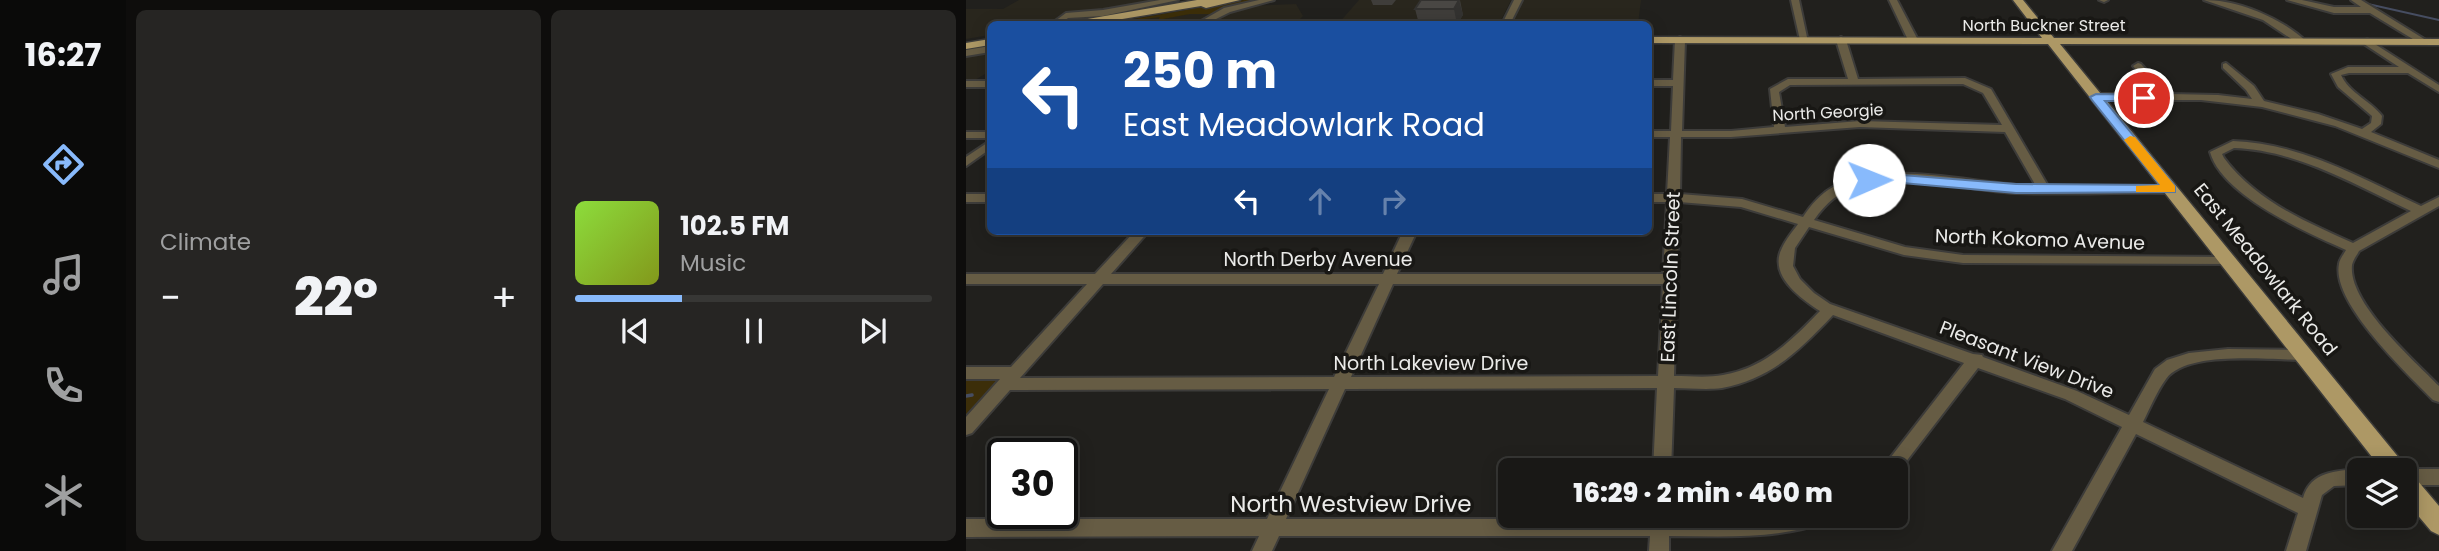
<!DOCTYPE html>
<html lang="en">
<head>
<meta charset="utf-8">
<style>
  :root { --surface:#191816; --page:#262523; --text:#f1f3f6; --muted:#9fa0a1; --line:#373735; --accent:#88bafc }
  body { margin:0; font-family:Poppins,sans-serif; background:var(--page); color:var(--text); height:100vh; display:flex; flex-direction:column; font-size:26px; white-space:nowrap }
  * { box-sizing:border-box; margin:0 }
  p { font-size:23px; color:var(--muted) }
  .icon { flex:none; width:38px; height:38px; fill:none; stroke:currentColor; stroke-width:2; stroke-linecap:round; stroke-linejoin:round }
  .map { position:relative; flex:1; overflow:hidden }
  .side { display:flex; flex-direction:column; gap:10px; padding:10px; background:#0e0d0c; width:840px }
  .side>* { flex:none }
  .guide { position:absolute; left:21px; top:21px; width:665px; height:214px; border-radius:10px; box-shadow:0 4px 18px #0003,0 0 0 2px var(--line); background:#1a4fa0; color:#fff; overflow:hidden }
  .controls { position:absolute; left:1381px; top:458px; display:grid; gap:14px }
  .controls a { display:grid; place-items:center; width:70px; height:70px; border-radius:10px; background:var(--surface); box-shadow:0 4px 18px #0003,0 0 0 2px var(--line); font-size:35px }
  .speed { position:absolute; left:21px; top:438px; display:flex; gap:14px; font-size:35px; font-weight:700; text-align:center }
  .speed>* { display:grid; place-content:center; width:91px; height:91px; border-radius:50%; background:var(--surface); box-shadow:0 4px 18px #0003,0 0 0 2px var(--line); line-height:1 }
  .speed .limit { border:4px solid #111; border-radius:10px; background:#fff; color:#111 }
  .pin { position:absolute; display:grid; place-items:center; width:60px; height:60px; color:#fff; margin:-30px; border:4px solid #fff; border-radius:50%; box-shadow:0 2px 7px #0007 }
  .me { position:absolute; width:77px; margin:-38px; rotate:89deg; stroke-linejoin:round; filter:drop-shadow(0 0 5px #0008) }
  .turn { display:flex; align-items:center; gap:24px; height:147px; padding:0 21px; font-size:32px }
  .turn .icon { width:91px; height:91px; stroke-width:2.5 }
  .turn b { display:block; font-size:49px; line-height:60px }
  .lanes { display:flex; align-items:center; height:66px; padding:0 21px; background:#0003; justify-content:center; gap:35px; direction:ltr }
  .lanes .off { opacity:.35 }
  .big { font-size:52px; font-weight:800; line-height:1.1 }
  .side .card { flex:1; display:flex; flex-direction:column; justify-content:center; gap:10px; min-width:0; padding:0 24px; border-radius:10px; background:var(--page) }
  .song { display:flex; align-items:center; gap:21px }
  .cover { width:84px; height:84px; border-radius:10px; background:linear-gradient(135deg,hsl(90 70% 55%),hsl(70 70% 35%)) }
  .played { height:7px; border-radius:4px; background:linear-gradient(90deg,var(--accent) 30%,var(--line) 30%) }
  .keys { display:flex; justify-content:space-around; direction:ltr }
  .heat { display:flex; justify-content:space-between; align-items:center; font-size:38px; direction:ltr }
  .side .tiles { flex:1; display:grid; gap:10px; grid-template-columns:repeat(2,1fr) }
  .trip { position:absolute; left:532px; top:458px; width:410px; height:70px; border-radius:10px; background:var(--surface); box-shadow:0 4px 18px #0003,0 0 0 2px var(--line); font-weight:800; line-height:70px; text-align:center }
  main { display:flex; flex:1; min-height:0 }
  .dock { display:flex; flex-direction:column; width:126px; justify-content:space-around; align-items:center; background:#0a0a09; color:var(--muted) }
  .dock .icon { width:49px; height:49px }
  .dock .selected { color:var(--accent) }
  .dock b { font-size:32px; color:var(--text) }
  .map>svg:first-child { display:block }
  .built { fill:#29261d }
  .green { fill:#3c2e09 }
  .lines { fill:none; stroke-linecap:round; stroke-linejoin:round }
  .stream-far1 { stroke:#464d61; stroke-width:2 }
  .stream { stroke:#464d61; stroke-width:3.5 }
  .minor-casing { stroke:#3d3c3a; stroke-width:4 }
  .major-casing { stroke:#3d3c3a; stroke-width:3 }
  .minor { fill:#665c44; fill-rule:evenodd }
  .major { fill:#ad9865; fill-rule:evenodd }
  .wall { fill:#3f3d3a }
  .shaded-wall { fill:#333230 }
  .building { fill:#494744; stroke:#333230; stroke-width:2 }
  .route { fill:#88bafc; stroke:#5879a4; stroke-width:2 }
  .slow { fill:#f59e0b }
  .labels { text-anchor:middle; stroke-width:7; stroke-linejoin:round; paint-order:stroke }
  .far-street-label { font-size:16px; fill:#ebebe9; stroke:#181714 }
  .street-label { font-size:19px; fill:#ebebe9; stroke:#181714 }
  .near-street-label { font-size:23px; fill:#ebebe9; stroke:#181714 }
</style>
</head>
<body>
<main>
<nav class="dock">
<b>16:27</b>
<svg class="icon selected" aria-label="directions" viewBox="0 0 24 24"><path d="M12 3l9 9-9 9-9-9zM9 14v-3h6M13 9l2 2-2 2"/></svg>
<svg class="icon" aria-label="music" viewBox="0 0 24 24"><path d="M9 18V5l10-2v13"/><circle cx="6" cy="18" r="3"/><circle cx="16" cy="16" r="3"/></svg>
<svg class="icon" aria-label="phone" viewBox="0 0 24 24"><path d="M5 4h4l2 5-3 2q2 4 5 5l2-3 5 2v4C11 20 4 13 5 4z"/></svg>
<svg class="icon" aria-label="climate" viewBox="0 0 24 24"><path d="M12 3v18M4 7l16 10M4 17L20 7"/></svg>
</nav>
<section class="side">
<div class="tiles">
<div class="card"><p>Climate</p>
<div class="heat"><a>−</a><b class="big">22°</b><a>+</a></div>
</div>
<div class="card">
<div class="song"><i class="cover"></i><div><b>102.5 FM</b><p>Music</p></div></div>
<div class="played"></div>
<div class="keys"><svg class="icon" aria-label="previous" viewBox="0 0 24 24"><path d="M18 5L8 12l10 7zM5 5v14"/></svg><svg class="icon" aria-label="pause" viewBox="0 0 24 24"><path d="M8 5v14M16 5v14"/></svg><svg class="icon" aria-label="next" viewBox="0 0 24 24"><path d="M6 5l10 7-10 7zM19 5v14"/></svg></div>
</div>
</div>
</section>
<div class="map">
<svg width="1473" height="551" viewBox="0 0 1473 551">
  <rect width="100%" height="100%" fill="#21201d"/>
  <g class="built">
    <path d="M53 0H204L197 6 91 24H24V35L0 39V9H37Z"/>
    <path d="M393 0H545L533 24H372Z"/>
    <path d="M556 0H675L672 24H545Z"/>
    <path d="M330 4 337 16 329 24H145L201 14 196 19 222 14H256L281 6Z"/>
    <path d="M24 51V71L9 80H0V55Z"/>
  </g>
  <g class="green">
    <path d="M278 0H295L246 14H224L192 20 194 17 139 24Z"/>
    <path d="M0 377H35L0 416Z"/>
  </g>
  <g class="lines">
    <path class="stream-far1" d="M1402 4 1473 20"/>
    <path class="stream" d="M0 396 6 395"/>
    <defs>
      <g id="minor">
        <path d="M194 0H212L137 16 102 18 94 24H85L100 13 137 10Z"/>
        <path d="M293 0H308L264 12 240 24H230L258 8Z"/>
        <path d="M548 0H556L544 24H536Z"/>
        <path d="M825 0H833L842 42 834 40Z"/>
        <path d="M923 0H931L952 40 950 42 942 40Z"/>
        <path d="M1133 0H1142L1138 2Z"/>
        <path d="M1238 0C1273 0 1315 18 1341 42L1333 44 1297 20Z"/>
        <path d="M1321 0H1336L1368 7H1395L1385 0H1395L1463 42 1455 44 1404 13H1368Z"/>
        <path d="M714 37 719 40 716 131H765L808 127 804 89 822 79H882L870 40 875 37 880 40 892 79 999 78 1025 89 1082 186H1209L1211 189 1205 193C1153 192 1101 195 1049 193 999 190 944 172 894 186 873 191 860 203 848 220L939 247 997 255 1262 257 1269 261 1267 264 997 263 938 255 843 227 829 248 827 266 834 279 848 293 864 304 1007 354 1016 355 1017 357 1111 391 1163 415 1189 369 1201 360 1223 353 1262 349 1343 350 1345 354 1343 358 1337 360C1304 360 1221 350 1200 379 1191 391 1184 408 1177 422L1337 498C1345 471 1370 471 1393 469L1397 471H1393V485L1368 486 1356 495 1340 551H1320L1332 513 1170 434 1106 551H1086L1156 427 1099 399 1012 368 929 476V471H914L998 363 867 315C834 350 805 379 756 388 741 390 723 388 708 388L705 471H687L691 388 379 389 320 519H684V516H703V519L862 516 860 522C810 540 755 536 703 536V551H683L684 536H313L306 551H286L293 536 0 537V519H301L363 389 44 390 6 433 0 435V417L34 379H0V367H45L121 284H0V274H129L169 231H183L145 274H417L437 231H451L431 274H697L701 202H682V194H701L704 137H682V131H705L707 86H682V80H707L709 40ZM997 84 1017 93 1036 125 894 121 819 127 813 92 824 85ZM894 127 1039 132 1070 186C1009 185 923 158 867 187 854 194 845 205 837 217L776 199 714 194 715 137H765ZM713 202 775 207 832 224C827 231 820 239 816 248 802 275 834 298 854 311 826 340 799 368 757 375 741 378 724 376 708 376ZM137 284H413L368 377 54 378ZM427 284H697L692 376 385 377Z"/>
        <path d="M1401 39 1473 85V92L1442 73H1383L1375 75C1383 93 1405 101 1416 116L1415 124 1405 132 1473 160V168L1369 126 1296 107 1235 100H1130L1125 97 1130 94H1191L1167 66 1172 63 1175 64 1203 94 1252 95 1286 99 1280 90 1257 68V64L1260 63 1288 86 1298 101 1352 114 1396 129 1405 123 1406 116 1372 87 1365 74 1382 67H1433L1398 44 1396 42Z"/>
        <path d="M24 46V52L0 56V50Z"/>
        <rect x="0" y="81" width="24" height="6"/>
        <rect x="0" y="132" width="24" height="6"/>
        <path d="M24 141V149L0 166V157Z"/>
        <path d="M1267 141C1334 143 1395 178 1455 206L1473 197V206L1393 251C1391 255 1387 260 1386 265 1382 303 1448 360 1473 386V402L1467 400C1442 374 1365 303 1373 264 1373 260 1378 254 1380 250 1342 233 1256 196 1244 152ZM1268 148C1331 150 1389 185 1445 211L1387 243C1340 222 1290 201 1258 158L1256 154Z"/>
        <rect x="0" y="194" width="24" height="8"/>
        <path d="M1438 469H1473V485H1438V471H1434Z"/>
      </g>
      <g id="major">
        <path d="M231 0H274L240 8 235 6 126 24H105L110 21Z"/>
        <path d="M1047 0H1057L1088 38 1473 39V45L1094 44 1438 464 1441 472 1446 474 1473 506V535L1465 531 1438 499V471H1417L1082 44 682 43V37L1076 38Z"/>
        <path d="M24 39V45L0 49V43Z"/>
      </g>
    </defs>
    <use href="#minor" class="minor-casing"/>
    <use href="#major" class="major-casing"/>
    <use href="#minor" class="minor"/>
    <use href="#major" class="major"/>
  </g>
  <g class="wall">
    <path d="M405 0H430L426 5H407Z"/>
    <path d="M455 0H494L497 15 491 24H453L449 9Z"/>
  </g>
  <path class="shaded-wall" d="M493 0 497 15 491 24 488 9Z"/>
  <path class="building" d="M455 0H493L488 9H449Z"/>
  <path class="route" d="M1130 94 1182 95V100L1178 101H1139L1209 186V192L1050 193 936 183 903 184 896 180 903 176 936 175 1050 184 1194 185 1126 100 1124 97Z"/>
  <path class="slow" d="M1164 136 1169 137 1209 186V192H1170V186L1194 185 1158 140Z"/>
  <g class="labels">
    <g class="far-street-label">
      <text x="1078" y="31">North Buckner Street</text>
      <text transform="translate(862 112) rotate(-3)" y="6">North Georgie</text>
    </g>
    <g class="street-label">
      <text transform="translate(1074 239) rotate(2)" y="7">North Kokomo Avenue</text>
      <text x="352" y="266">North Derby Avenue</text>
      <text transform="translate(1300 269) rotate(51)" y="7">East Meadowlark Road</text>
      <text transform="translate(704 277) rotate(-88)" y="7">East Lincoln Street</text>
      <text transform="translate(1061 359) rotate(21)" y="7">Pleasant View Drive</text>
      <text x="465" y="370">North Lakeview Drive</text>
    </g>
    <g class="near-street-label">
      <text x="385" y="512">North Westview Drive</text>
    </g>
  </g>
</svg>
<div class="controls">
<a><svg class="icon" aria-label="layers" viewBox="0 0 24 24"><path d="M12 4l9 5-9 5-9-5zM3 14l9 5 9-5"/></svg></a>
</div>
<div class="speed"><div class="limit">30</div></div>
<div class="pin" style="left:1178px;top:98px;background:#d93025"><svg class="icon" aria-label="arrive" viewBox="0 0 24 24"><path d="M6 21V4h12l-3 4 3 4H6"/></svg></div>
<svg class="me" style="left:903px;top:180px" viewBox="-20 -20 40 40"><circle r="19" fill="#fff"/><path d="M0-13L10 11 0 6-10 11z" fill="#88bafc"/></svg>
<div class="trip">16:29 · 2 min · 460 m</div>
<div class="guide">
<div class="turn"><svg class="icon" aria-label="left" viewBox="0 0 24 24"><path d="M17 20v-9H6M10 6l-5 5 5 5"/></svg><div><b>250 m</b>East Meadowlark Road</div></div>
<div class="lanes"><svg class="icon" aria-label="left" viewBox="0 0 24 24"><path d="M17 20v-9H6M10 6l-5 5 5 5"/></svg><svg class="icon off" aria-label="ahead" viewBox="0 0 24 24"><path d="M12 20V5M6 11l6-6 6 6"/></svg><svg class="icon off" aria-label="right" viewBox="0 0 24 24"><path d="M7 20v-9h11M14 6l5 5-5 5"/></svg></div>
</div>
</div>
</main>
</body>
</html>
